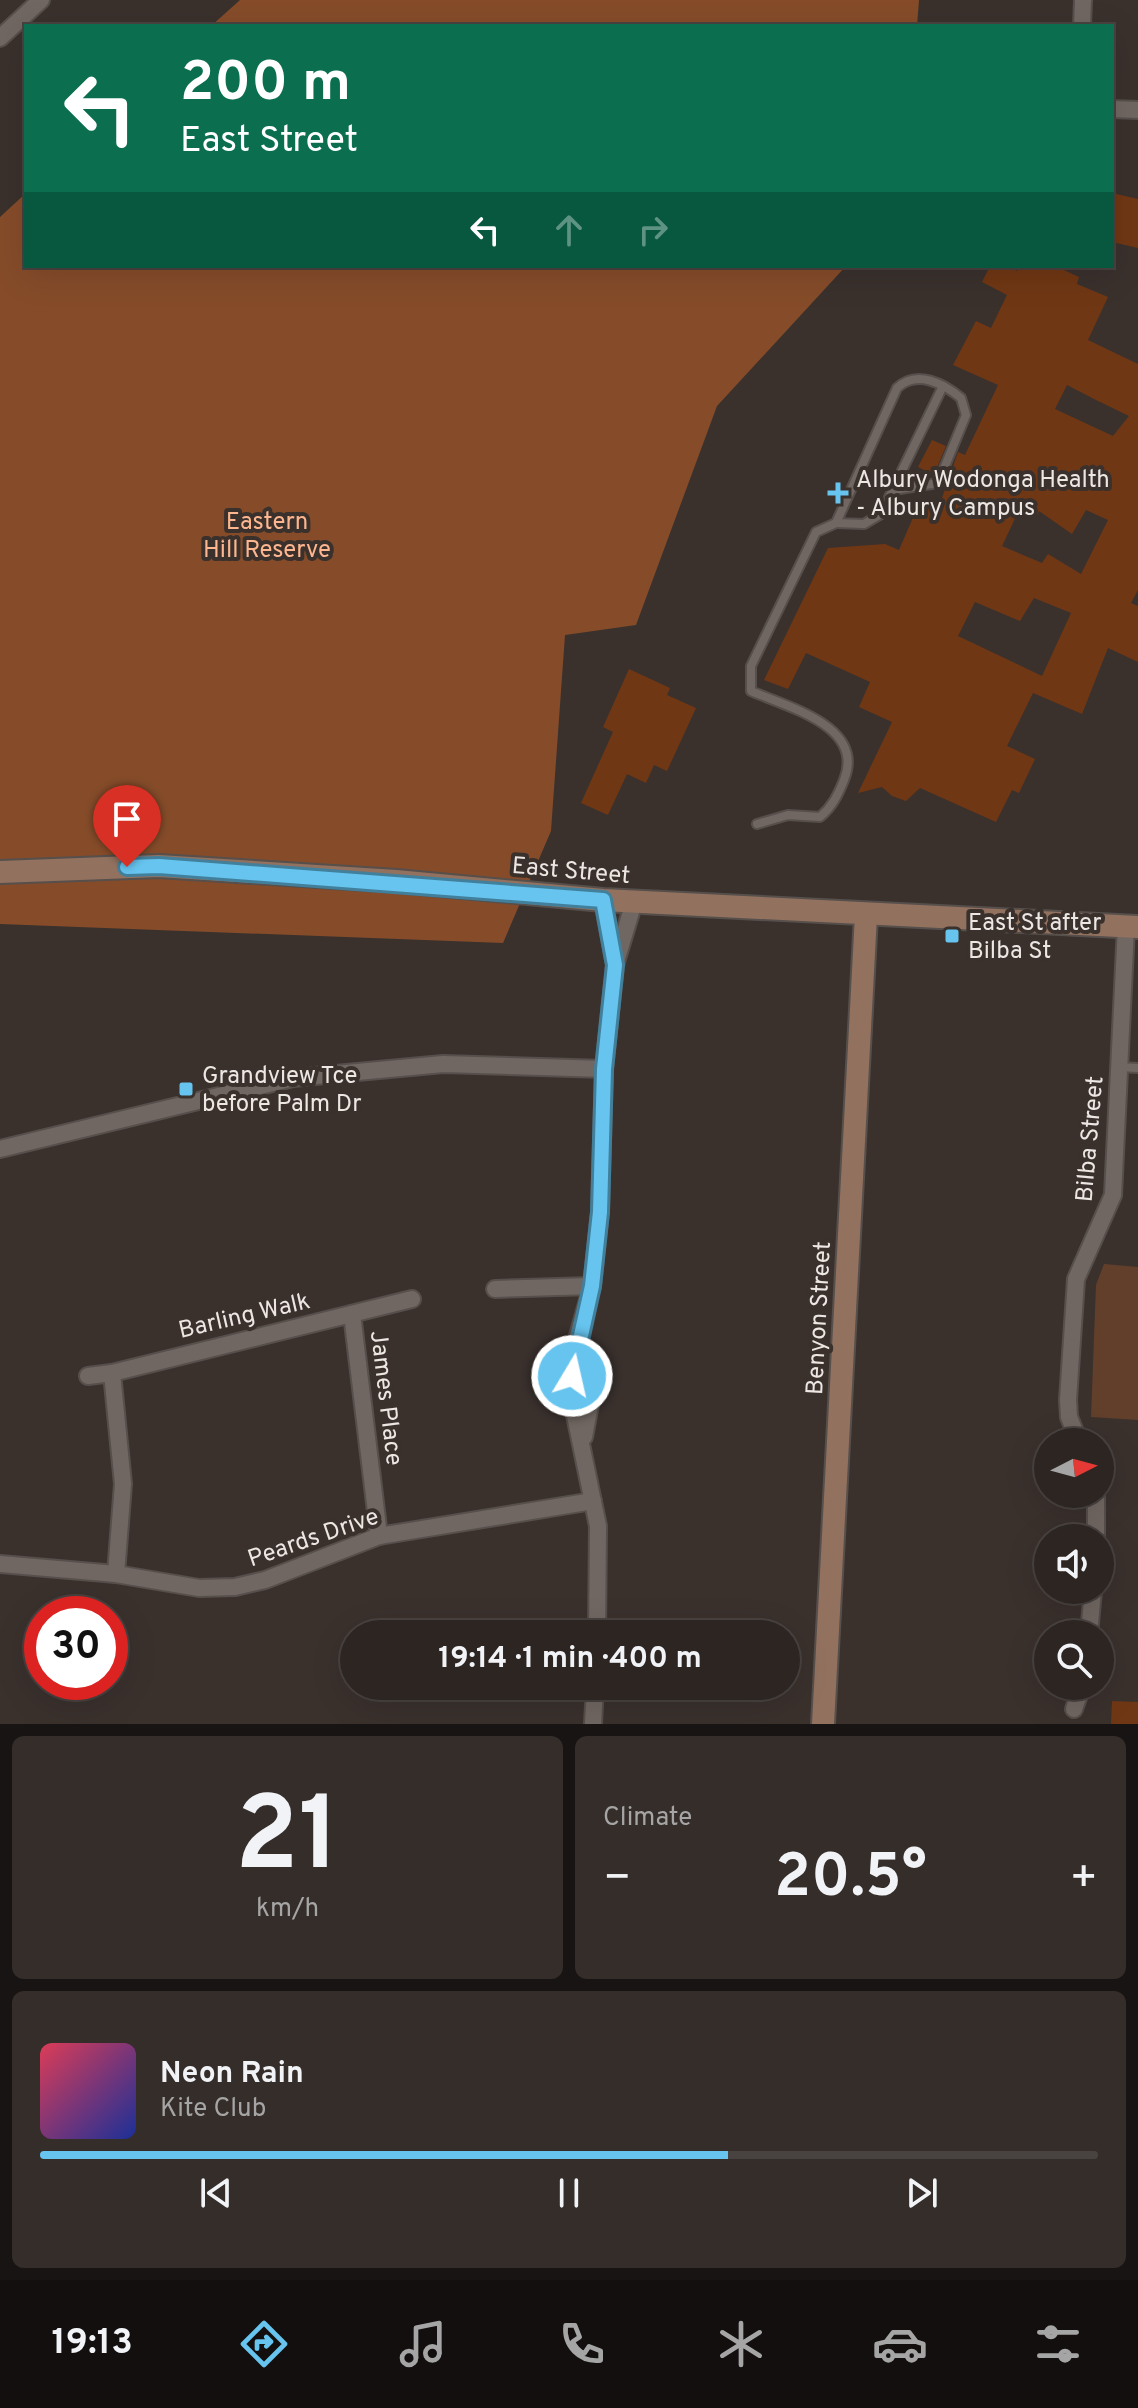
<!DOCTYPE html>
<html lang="en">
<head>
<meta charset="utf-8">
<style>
  :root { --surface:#2c2522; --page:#342d2a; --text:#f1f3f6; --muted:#a6a5a5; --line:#484240; --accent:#66c4ef }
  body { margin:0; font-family:Overpass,sans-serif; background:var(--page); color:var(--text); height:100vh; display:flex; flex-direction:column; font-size:30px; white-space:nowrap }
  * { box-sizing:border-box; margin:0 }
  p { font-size:26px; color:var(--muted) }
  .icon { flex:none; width:44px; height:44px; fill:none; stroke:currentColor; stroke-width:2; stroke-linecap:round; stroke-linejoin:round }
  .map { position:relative; height:1724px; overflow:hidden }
  .details { display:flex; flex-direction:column; gap:12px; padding:12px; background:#181413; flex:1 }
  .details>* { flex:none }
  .hud { position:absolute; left:24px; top:24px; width:1090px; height:244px; border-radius:0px; box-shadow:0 8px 32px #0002,0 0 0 2px var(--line); background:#0b6e4f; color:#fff; overflow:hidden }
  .needle { width:52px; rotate:84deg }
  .tools { position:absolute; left:1034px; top:1428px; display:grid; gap:16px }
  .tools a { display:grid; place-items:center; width:80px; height:80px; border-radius:50%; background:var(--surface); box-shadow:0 8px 32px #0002,0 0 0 2px var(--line); font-size:40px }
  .speed { position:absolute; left:24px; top:1596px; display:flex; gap:16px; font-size:40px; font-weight:700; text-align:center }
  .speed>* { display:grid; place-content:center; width:104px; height:104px; border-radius:50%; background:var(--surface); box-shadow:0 8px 32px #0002,0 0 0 2px var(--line); line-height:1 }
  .speed .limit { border:12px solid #d22; background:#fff; color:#111 }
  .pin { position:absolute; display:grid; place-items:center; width:68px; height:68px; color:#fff; margin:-82px -34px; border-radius:50% 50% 50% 0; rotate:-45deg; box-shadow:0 0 8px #0007 }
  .pin .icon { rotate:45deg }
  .me { position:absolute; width:88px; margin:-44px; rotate:9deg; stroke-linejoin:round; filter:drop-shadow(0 0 6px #0008) }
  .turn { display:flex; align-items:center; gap:28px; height:168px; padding:0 24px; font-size:36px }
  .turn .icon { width:104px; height:104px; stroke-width:2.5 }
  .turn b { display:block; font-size:56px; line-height:68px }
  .lanes { display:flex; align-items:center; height:76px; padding:0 24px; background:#0003; justify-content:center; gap:40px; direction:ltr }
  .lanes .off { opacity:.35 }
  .big { font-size:60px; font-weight:700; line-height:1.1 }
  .details .tile { flex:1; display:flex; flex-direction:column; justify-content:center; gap:12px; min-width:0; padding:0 28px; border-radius:12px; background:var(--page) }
  .details .dial { align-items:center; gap:0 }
  .dial b { font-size:104px; line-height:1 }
  .song { display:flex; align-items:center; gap:24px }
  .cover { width:96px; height:96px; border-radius:12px; background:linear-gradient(135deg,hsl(350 70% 55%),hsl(230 70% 35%)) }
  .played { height:8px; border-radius:4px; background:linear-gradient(90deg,var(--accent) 65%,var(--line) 65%) }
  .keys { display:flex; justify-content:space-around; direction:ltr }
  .heat { display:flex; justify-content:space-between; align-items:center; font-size:44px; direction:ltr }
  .details .tiles { flex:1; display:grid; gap:12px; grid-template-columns:1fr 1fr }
  .tile:last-child { grid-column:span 2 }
  .trip { position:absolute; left:340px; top:1620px; width:460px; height:80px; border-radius:40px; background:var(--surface); box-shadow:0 8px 32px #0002,0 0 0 2px var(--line); font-weight:700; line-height:80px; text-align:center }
  .tab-bar { display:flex; height:128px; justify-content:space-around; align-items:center; background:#120f0e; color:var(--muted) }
  .tab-bar .icon { width:56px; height:56px }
  .tab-bar .active { color:var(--accent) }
  .tab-bar b { font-size:36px; color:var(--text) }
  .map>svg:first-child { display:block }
  .green { fill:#623f2b }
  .forest { fill:#864c2a }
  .building { fill:#703714; fill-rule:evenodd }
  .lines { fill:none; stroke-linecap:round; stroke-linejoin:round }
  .lane-casing { stroke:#564f4b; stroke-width:12 }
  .street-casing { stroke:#564f4b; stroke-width:20 }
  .secondary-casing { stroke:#564f4b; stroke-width:26 }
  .lane { stroke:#716762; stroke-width:8 }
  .street { stroke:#716762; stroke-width:16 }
  .secondary { stroke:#92715f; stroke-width:22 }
  .route-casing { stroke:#427f9b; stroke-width:20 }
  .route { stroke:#66c4ef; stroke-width:14 }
  .poi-dot { fill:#66c4ef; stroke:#3a312d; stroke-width:3 }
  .labels { text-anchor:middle; stroke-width:8; stroke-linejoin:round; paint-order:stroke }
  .poi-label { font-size:24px; fill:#ede7e4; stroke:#3a312d; text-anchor:start }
  .park-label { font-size:24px; fill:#fdb68f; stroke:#3a312d }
  .street-label { font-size:24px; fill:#ede7e4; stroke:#3a312d }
</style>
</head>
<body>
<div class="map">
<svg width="1138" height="1724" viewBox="0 0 1138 1724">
  <rect width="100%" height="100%" fill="#3a312d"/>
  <path class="green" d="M1104 1264 1138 1267V1420L1091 1417 1096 1285Z"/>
  <g class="forest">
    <path d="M240 0H919L917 26H211Z"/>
    <path d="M26 193V266H846L717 406 636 625 565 635 551 831 503 943 0 924V217Z"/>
  </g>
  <g class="building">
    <path d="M1112 193 1138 199V248L1112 242Z"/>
    <path d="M990 266H1007L1017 271 1019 266H1055L1079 277 1077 284 1108 297 1088 340 1138 364V590L1131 603 1138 606V662L1108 648 1082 714 1033 693 1007 746 1035 759 1019 793 1012 790 996 822 920 788 906 801 892 796 882 787 858 793 892 722 859 707 870 682 806 653 788 689 764 680 828 548 885 544 899 550 915 513 942 498 958 452 965 455 998 385 953 365 976 321 991 328 1007 295 982 282ZM1067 385 1094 399 1129 416 1113 436 1055 409ZM1020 508 1037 516 1039 511 1072 534 1086 510 1108 520 1081 574 1048 554 1042 563 1002 546ZM1034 598 1071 613 1042 676 958 636 975 602 1020 621Z"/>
    <path d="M932 440 946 446 934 475 918 467Z"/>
    <path d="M629 669 670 688 667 695 696 708 667 771 654 765 646 783 627 774 608 815 581 803 613 732 603 727Z"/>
    <path d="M1112 1701 1138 1702V1724H1111Z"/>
  </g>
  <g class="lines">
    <defs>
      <g id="lane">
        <path d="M836 523 864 524 881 514 943 386"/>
        <path d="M757 824 788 815 820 817C832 807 838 795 844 780 866 726 787 707 751 691V666L816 532 836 523 897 388C917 369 944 384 961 398L966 415 938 483 893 490"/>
        <path d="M1119 1067 1138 1068"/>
      </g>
      <g id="street">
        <path d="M1082 26 1083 0"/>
        <path d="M0 38 41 0"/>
        <path d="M1112 109 1138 110"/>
        <path d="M603 900 614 960"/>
        <path d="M0 1149 293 1078 443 1064 604 1069"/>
        <path d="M495 1289 592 1286"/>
        <path d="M352 1314 379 1536"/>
        <path d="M578 1336 593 1388 584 1437"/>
        <path d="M112 1373 123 1484 116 1574"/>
        <path d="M88 1376 112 1373 412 1299"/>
        <path d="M1079 1442 1069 1417 1068 1400 1076 1279 1113 1195 1126 926"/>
        <path d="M1096 1538V1494"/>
        <path d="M0 1564 116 1574 199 1588 235 1587 265 1580 379 1536 593 1501"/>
        <path d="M597 1634 598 1526 571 1396 578 1336 592 1286 600 1212 604 1069 615 965 634 902"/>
        <path d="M1089 1634 1093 1590"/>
        <path d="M1074 1709 1082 1686"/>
        <path d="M593 1724 595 1686"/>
      </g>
      <g id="secondary">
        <path d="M0 872 159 866 396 881 603 900 1138 927"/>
        <path d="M823 1724 866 915"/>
      </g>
    </defs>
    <use href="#lane" class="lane-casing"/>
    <use href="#street" class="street-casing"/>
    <use href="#secondary" class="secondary-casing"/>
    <use href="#lane" class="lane"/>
    <use href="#street" class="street"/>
    <use href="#secondary" class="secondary"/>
  </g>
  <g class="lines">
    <defs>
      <path id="route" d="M127 867 159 866 603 900 615 965 604 1069 600 1212 592 1286 572 1376"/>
    </defs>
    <use href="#route" class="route-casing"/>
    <use href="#route" class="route"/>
  </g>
  <g class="poi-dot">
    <path d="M834 481h8v8h8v8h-8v8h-8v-8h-8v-8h8z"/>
    <rect x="944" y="928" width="16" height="16" rx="4"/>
    <rect x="178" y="1081" width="16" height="16" rx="4"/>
  </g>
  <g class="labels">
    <g class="poi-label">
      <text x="856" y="487">Albury Wodonga Health<tspan x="856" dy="28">- Albury Campus</tspan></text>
      <text x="968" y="930">East St after<tspan x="968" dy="28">Bilba St</tspan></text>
      <text x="202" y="1083">Grandview Tce<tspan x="202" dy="28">before Palm Dr</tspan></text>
    </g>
    <g class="park-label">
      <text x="267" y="529">Eastern<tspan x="267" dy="28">Hill Reserve</tspan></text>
    </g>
    <g class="street-label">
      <text transform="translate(571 870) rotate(5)" y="8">East Street</text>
      <text transform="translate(1089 1139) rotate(-85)" y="8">Bilba Street</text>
      <text transform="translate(244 1315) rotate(-13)" y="8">Barling Walk</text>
      <text transform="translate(818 1318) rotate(-87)" y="8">Benyon Street</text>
      <text transform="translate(387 1398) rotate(83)" y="8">James Place</text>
      <text transform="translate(313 1537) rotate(-19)" y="8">Peards Drive</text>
    </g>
  </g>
</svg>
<div class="tools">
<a><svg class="needle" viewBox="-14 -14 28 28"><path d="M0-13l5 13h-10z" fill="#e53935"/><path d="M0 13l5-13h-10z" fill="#a6a5a5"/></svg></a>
<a><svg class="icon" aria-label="sound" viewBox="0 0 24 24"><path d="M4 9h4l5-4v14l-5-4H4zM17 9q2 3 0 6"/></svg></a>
<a><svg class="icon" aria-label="search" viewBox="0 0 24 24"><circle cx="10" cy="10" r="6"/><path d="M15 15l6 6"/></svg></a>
</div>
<div class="speed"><div class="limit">30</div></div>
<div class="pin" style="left:127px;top:867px;background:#d93025"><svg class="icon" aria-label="arrive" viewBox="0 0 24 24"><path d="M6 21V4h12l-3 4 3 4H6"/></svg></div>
<svg class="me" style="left:572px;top:1376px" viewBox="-20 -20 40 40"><circle r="17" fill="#66c4ef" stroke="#fff" stroke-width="3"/><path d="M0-11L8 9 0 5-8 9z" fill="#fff"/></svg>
<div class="trip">19:14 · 1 min · 400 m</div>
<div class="hud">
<div class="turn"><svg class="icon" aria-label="left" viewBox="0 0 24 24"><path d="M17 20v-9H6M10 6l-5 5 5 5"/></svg><div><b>200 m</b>East Street</div></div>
<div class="lanes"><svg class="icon" aria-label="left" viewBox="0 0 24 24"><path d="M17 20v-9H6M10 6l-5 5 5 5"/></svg><svg class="icon off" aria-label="ahead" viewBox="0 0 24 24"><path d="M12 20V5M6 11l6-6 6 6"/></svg><svg class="icon off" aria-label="right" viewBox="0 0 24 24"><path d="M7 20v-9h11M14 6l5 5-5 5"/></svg></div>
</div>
</div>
<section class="details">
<div class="tiles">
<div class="tile dial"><b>21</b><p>km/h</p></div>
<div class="tile"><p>Climate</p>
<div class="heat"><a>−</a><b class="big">20.5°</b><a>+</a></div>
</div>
<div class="tile">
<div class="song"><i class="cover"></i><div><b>Neon Rain</b><p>Kite Club</p></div></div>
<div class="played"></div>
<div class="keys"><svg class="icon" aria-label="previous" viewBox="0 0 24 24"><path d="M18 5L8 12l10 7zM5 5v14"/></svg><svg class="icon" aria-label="pause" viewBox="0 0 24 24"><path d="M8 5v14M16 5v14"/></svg><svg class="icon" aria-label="next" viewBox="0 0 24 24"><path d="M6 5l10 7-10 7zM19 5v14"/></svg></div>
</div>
</div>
</section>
<nav class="tab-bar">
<b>19:13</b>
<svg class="icon active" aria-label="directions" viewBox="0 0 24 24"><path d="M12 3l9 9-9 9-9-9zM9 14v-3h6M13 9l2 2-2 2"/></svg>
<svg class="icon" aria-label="music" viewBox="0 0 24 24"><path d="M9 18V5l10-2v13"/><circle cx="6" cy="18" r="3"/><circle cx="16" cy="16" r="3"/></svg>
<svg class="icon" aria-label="phone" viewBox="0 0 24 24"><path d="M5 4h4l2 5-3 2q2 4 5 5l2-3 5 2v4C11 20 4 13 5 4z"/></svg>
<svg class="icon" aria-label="climate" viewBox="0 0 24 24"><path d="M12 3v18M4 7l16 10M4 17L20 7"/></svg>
<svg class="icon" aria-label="car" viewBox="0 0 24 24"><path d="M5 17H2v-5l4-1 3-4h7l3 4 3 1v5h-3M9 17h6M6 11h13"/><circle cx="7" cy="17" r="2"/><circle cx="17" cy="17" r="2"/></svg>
<svg class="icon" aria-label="filters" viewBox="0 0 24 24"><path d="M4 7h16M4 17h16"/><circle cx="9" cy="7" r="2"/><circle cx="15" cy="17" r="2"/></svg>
</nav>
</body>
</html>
